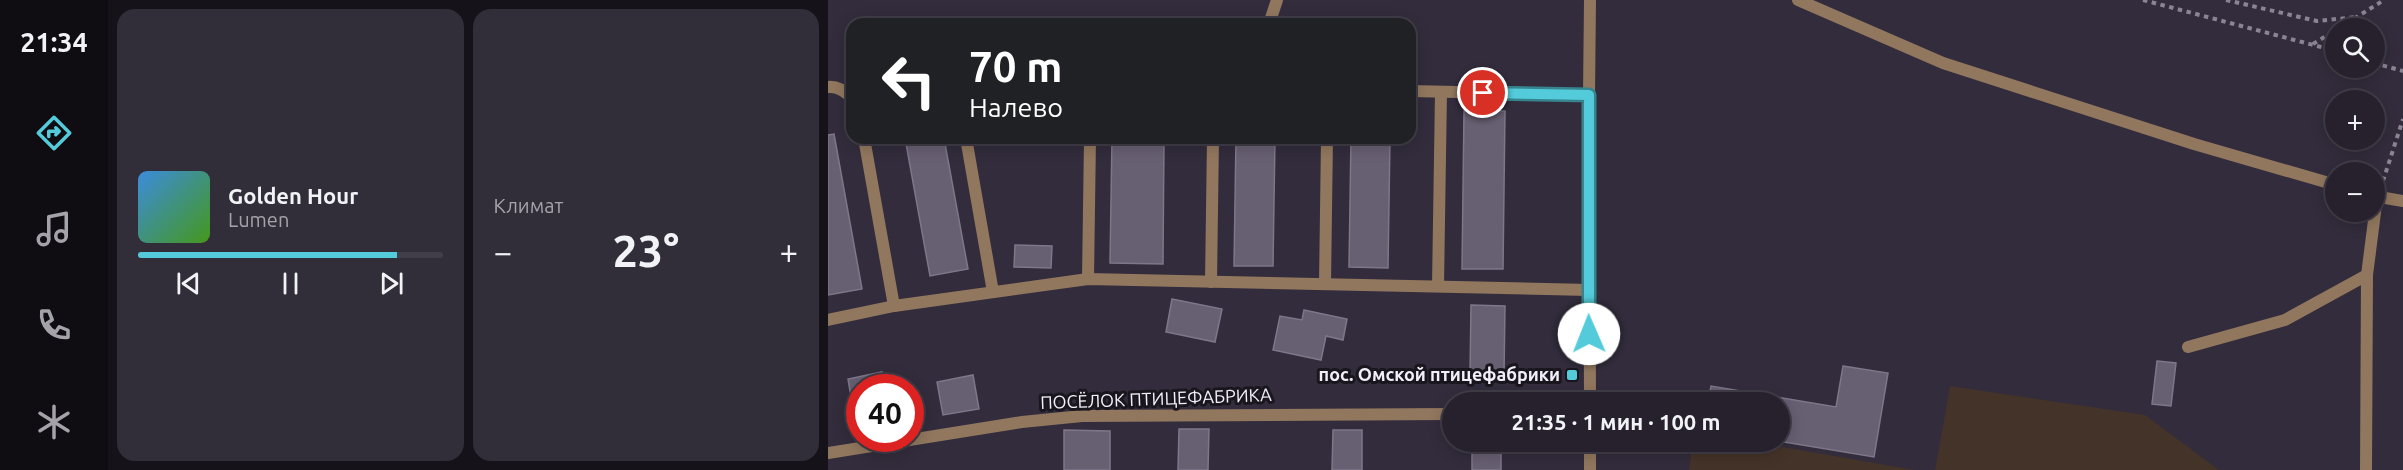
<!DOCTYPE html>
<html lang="ru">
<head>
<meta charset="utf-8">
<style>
  :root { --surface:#26212d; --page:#322e39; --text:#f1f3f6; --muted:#a4a3aa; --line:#423e49; --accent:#53cbda }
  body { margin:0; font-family:Ubuntu,sans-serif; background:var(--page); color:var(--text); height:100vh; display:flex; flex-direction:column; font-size:22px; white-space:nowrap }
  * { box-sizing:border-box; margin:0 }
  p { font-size:20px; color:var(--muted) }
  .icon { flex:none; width:33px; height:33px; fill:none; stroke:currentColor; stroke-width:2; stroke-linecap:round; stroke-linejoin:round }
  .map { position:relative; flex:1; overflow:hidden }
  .sheet { display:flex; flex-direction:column; gap:9px; padding:9px; background:#151219; width:720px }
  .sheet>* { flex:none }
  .top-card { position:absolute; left:18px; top:18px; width:570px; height:126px; border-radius:18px; box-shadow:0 3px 15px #0003,0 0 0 2px var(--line); background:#202124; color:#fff; overflow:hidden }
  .fabs { position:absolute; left:1497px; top:18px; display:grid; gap:12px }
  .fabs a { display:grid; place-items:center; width:60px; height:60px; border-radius:50%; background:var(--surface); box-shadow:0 3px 15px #0003,0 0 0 2px var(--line); font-size:30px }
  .speed { position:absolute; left:18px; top:374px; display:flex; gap:12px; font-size:30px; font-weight:700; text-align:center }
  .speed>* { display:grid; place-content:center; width:78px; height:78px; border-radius:50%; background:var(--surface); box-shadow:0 3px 15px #0003,0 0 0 2px var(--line); line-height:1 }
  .speed .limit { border:9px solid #d22; background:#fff; color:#111 }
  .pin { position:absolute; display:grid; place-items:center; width:51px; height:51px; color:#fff; margin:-26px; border:3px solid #fff; border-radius:50%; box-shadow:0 2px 6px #0007 }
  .me { position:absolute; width:66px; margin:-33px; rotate:359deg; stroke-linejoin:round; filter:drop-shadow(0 0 4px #0008) }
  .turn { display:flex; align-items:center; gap:21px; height:126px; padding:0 24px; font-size:27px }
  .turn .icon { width:78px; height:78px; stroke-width:2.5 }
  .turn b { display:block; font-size:42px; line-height:51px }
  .big { font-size:45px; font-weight:600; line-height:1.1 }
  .sheet .tile { flex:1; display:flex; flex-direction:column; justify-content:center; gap:9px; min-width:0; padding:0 21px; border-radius:18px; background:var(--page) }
  .song { display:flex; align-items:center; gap:18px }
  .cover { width:72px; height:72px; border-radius:9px; background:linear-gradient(135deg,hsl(210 70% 55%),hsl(100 70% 35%)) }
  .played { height:6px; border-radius:3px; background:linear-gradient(90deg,var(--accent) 85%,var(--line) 85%) }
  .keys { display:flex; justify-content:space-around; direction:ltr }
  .heat { display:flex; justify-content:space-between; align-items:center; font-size:33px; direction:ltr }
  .sheet .tiles { flex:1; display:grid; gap:9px; grid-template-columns:repeat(2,1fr) }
  .trip { position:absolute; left:614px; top:392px; width:348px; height:60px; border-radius:30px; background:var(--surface); box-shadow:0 3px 15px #0003,0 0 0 2px var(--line); font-weight:600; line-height:60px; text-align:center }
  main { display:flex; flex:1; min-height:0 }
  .menu { display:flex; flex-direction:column; width:108px; justify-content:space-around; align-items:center; background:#0f0d12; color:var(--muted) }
  .menu .icon { width:42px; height:42px }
  .menu .active { color:var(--accent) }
  .menu b { font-size:27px; color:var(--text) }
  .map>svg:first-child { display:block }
  .industrial { fill:#443328 }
  .building { fill:#675f72; stroke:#7e778a; stroke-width:1.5 }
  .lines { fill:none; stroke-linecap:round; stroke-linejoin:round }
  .path { stroke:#8a8593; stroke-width:4; stroke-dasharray:4.5 4.5; stroke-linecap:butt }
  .service { stroke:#91775e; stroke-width:12 }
  .minor { stroke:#91775e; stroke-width:12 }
  .tertiary { stroke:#91775e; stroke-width:12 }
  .route-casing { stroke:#36848e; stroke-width:15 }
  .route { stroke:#53cbda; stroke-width:10 }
  .poi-dot { fill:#53cbda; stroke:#19161d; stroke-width:2 }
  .labels { text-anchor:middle; stroke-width:6; stroke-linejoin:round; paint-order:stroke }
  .poi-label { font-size:18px; font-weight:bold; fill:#f3effa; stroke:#19161d; text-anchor:end }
  .street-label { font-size:18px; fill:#f3effa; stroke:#19161d }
</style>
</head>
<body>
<main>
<nav class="menu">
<b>21:34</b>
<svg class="icon active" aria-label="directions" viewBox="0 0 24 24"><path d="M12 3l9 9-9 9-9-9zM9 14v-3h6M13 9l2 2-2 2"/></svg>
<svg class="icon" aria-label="music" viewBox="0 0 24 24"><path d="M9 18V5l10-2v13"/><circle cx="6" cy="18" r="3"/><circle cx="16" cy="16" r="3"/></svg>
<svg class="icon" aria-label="phone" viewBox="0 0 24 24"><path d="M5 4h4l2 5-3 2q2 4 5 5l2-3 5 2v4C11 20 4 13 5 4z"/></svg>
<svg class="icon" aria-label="climate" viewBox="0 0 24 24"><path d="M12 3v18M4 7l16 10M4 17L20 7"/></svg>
</nav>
<section class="sheet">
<div class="tiles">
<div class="tile">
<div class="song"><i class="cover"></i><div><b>Golden Hour</b><p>Lumen</p></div></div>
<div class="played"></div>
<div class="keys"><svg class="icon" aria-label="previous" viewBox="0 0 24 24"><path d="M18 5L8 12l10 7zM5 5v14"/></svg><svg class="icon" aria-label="pause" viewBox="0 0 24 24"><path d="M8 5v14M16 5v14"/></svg><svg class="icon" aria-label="next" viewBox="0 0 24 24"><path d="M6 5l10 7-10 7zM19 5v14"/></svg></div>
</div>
<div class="tile"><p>Климат</p>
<div class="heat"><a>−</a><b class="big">23°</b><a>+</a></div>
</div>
</div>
</section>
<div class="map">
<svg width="1575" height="470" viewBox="0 0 1575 470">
  <rect width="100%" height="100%" fill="#322c3c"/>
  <g class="industrial">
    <path d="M1122 386 1317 415 1391 470H1107Z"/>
    <path d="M865 441H919L1087 470H861Z"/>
  </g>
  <g class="building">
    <path d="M636 111H677L675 269H634Z"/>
    <path d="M6 134 34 289 0 295V135Z"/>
    <path d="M77 138H116L140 269 102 276Z"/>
    <path d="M284 138H336L335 264 282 263Z"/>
    <path d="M447 138 445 266H406L408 138Z"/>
    <path d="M523 138H562L560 268 521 267Z"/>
    <path d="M187 245 224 246 223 268 186 267Z"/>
    <path d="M344 299 394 309 387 342 338 332Z"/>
    <path d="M643 305 677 306 676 376 642 375Z"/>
    <path d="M476 310 519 319 515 340 498 336 493 360 445 350 452 316 474 320Z"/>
    <path d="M1329 361 1348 363 1343 406 1324 404Z"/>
    <path d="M1015 366 1060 373 1046 457 950 441 951 402H880L883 386 1008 407Z"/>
    <path d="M54 372 57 387H32V420L27 421 20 379Z"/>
    <path d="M145 375 151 409 115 415 109 382Z"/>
    <path d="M351 429H381L380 470H350Z"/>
    <path d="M236 430 282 431V470H236Z"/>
    <path d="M505 430H534V470H504Z"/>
    <rect x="644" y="441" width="29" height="29"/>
  </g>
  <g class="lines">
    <g class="path">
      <path d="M1315 0 1508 51"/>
      <path d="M1398 0 1489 21 1529 17"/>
      <path d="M1511 28 1556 0"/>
      <path d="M1485 44 1508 30"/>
      <path d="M1546 63 1575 71"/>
      <path d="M1555 181 1575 119"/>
    </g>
    <g class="service">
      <path d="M441 24 449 0"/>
      <path d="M582 91 761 95"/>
      <path d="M36 138 66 306"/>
      <path d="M138 138 165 292"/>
      <path d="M260 279 262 138"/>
      <path d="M383 282 385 138"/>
      <path d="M497 284 499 138"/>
      <path d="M610 286 613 92"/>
      <path d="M1360 347 1457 320 1539 275"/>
    </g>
    <g class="minor">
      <path d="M970 0 1115 63 1366 144 1508 185"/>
      <path d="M0 87C9 86 18 92 24 98"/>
      <path d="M1546 196 1575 201"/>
      <path d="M0 320 66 306 260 279 761 290"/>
      <path d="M0 453 194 422 254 416 624 414"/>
      <path d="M1538 470 1539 275 1549 197"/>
    </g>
    <g class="tertiary">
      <path d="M762 402 761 95 762 0"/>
      <path d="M762 441V470"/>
    </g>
  </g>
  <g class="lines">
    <defs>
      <path id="route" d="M655 93 761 95V334"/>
    </defs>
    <use href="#route" class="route-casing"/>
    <use href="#route" class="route"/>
  </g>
  <rect class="poi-dot" x="738" y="369" width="12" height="12" rx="3"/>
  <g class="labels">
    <g class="poi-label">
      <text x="732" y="381">пос. Омской птицефабрики</text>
    </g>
    <g class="street-label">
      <text transform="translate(328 399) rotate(-2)" y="6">ПОСЁЛОК ПТИЦЕФАБРИКА</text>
    </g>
  </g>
</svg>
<div class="fabs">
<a><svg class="icon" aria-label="search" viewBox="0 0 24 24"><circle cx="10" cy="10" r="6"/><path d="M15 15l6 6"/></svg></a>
<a>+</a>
<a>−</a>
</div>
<div class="speed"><div class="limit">40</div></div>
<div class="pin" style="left:655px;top:93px;background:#d93025"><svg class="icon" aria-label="arrive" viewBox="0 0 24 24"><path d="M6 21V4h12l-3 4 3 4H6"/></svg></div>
<svg class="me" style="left:761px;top:334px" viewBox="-20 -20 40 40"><circle r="19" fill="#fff"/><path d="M0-13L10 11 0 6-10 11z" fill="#53cbda"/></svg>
<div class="trip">21:35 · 1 мин · 100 m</div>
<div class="top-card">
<div class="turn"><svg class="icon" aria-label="left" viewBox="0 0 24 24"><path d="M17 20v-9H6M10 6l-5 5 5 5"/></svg><div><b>70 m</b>Налево</div></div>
</div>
</div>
</main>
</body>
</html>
